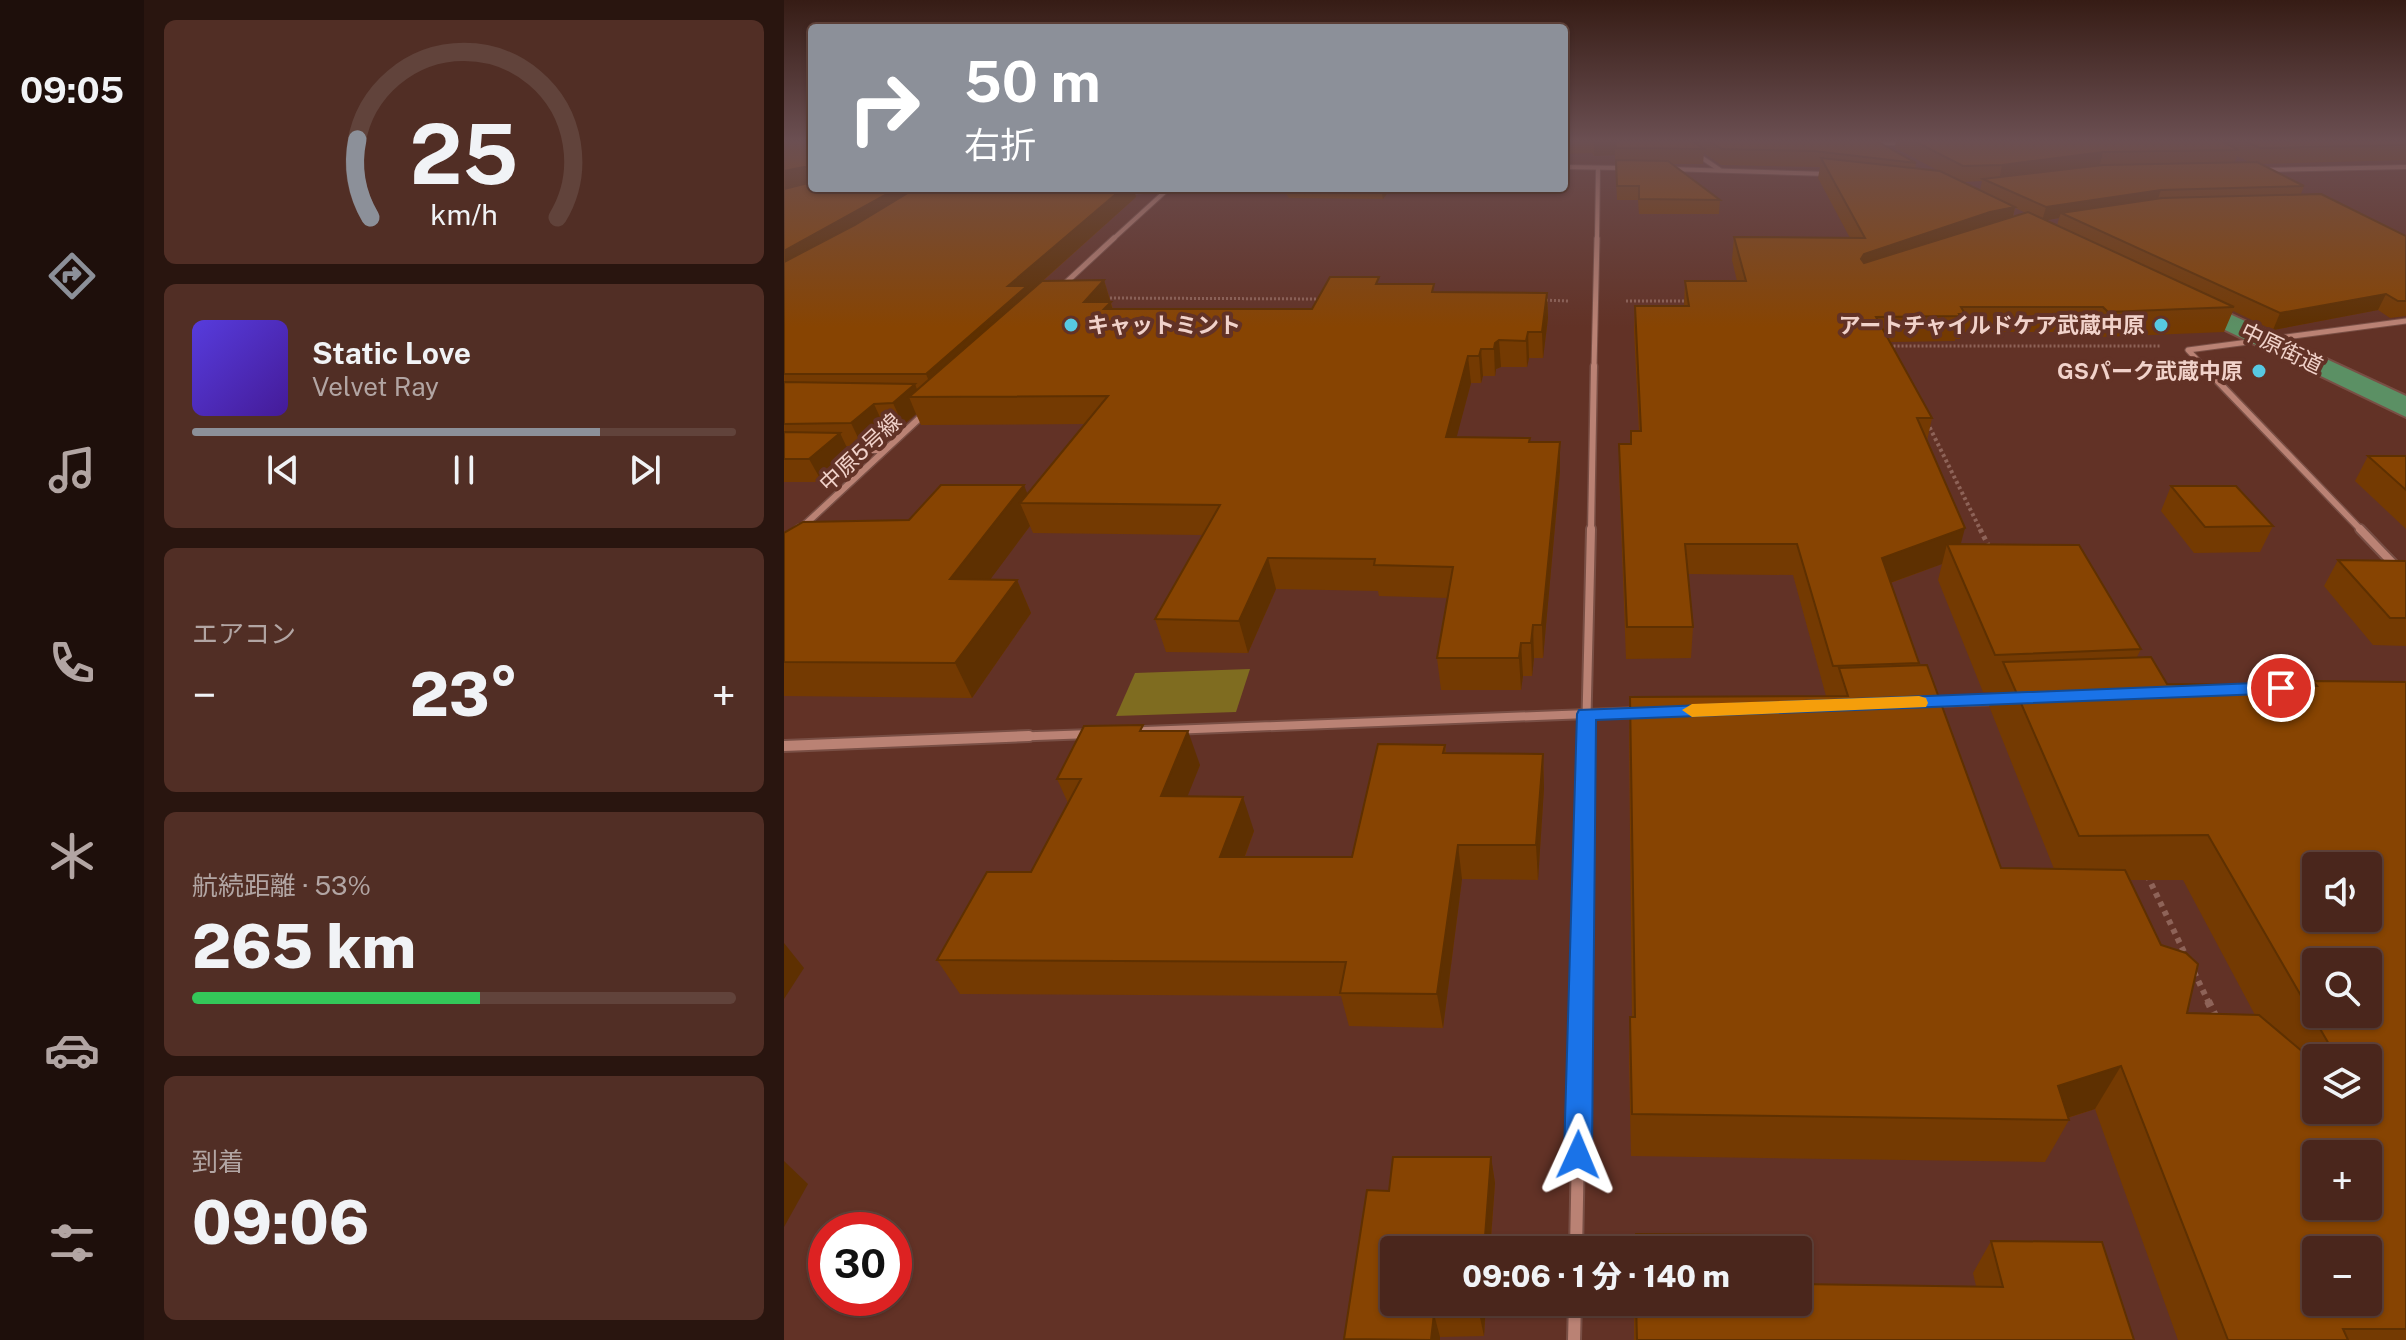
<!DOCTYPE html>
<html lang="ja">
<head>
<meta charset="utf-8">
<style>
  :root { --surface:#4a261c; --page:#512e25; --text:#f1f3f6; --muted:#b2a5a3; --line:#61433b; --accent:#8c9099 }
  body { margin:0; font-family:"Public Sans","Noto Sans JP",sans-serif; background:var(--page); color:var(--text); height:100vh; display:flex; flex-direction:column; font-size:30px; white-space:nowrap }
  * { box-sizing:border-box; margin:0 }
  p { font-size:26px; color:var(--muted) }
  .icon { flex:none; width:44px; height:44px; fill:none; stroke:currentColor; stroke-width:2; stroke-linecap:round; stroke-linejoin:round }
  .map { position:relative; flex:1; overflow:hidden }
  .panel { display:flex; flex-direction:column; gap:20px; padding:20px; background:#29150f; width:640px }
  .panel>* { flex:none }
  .banner { position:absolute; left:24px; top:24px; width:760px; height:168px; border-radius:8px; box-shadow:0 2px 6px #0004,0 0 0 2px var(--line); background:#8c9099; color:#fff; overflow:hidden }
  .buttons { position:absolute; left:1518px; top:852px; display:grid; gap:16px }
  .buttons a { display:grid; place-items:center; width:80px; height:80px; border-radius:8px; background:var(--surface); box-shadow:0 2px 6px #0004,0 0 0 2px var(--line); font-size:40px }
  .speed { position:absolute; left:24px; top:1212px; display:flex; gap:16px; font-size:40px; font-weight:700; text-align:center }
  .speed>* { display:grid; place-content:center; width:104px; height:104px; border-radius:50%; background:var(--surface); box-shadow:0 2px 6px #0004,0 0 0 2px var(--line); line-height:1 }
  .speed .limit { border:12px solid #d22; background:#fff; color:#111 }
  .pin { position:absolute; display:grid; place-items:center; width:68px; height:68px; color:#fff; margin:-34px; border:4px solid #fff; border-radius:50%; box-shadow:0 2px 8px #0007 }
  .me { position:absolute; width:88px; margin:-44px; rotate:1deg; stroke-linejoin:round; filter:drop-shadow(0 0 6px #0008) }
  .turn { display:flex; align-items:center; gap:28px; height:168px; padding:0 24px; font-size:36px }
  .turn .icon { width:104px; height:104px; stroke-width:2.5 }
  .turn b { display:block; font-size:56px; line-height:68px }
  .big { font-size:60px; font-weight:800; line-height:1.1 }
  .panel .tile { flex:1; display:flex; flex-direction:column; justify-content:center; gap:12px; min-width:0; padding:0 28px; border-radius:12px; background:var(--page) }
  .panel .dial { align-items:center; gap:0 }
  .dial svg { height:208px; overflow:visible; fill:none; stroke:var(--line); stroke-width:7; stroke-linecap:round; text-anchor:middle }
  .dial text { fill:var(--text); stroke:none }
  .song { display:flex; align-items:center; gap:24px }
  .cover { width:96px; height:96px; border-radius:12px; background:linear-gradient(135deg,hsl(250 70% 55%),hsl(260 70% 35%)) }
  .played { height:8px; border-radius:4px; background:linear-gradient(90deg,var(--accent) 75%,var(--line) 75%) }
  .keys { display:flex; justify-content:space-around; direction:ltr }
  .heat { display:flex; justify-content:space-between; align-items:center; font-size:44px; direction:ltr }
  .charge { height:12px; border-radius:6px; background:linear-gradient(90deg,#34c759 53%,var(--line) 0) }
  .trip { position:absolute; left:596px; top:1236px; width:432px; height:80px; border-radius:8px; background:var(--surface); box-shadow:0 2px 6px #0004,0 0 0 2px var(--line); font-weight:800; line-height:80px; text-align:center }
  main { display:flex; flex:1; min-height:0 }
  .dock { display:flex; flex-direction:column; width:144px; justify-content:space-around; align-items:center; background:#1e0f0b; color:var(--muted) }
  .dock .icon { width:56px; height:56px }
  .dock .on { color:var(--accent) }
  .dock b { font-size:36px; color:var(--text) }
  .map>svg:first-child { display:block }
  .green { fill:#7f6c20 }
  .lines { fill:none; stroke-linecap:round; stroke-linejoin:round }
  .lane-casing { stroke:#794f45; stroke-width:6 }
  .street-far5-casing { stroke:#794f45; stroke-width:6 }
  .street-far4-casing { stroke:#794f45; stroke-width:7 }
  .street-far3-casing { stroke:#794f45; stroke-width:9 }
  .street-far2-casing { stroke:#794f45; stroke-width:12 }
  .street-far1-casing { stroke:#794f45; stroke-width:14 }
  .street-casing { stroke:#794f45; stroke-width:16 }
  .primary-casing { stroke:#794f45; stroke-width:4 }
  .path-far4 { stroke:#8e6358; stroke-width:3; stroke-dasharray:2 2; stroke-linecap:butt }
  .path-far3 { stroke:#8e6358; stroke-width:4; stroke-dasharray:3 3; stroke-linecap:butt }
  .path-far2 { stroke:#8e6358; stroke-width:5; stroke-dasharray:4 4; stroke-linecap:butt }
  .path-far1 { stroke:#8e6358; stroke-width:6; stroke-dasharray:5 5; stroke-linecap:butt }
  .path { stroke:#8e6358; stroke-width:8; stroke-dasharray:6 6; stroke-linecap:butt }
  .lane { stroke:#ba8274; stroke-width:4 }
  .street-far5 { stroke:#ba8274; stroke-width:4 }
  .street-far4 { stroke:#ba8274; stroke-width:5 }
  .street-far3 { stroke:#ba8274; stroke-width:6 }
  .street-far2 { stroke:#ba8274; stroke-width:8 }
  .street-far1 { stroke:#ba8274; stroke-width:10 }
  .street { stroke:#ba8274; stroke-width:12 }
  .primary { fill:#5b9064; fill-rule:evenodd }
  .wall { fill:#743a02; fill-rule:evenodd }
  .shaded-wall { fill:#5e3001 }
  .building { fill:#874402; stroke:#5e3001; stroke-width:2; fill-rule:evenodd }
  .route { fill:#1a73e8; stroke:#114b97; stroke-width:2 }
  .slow { fill:#f59e0b }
  .poi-dot { fill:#57c9e2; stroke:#623226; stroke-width:3 }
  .labels { text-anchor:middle; stroke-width:8; stroke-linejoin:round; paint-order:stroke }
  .far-poi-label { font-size:22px; font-weight:bold; fill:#f1d2ca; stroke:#623226; text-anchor:end }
  .far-street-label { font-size:22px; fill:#f1d2ca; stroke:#623226 }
</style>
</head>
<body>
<main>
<nav class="dock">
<b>09:05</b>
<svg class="icon on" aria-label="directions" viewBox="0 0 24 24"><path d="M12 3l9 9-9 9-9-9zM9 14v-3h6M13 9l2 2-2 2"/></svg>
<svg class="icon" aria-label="music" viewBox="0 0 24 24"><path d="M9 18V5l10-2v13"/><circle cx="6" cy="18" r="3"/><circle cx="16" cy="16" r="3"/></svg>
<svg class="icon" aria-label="phone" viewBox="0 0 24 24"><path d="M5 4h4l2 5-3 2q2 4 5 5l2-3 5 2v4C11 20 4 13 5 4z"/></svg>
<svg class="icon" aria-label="climate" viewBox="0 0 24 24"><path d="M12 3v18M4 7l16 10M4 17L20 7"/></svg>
<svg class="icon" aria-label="car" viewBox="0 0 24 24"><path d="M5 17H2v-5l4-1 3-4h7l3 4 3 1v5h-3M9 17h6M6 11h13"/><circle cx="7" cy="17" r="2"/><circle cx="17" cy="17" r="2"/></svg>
<svg class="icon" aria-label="filters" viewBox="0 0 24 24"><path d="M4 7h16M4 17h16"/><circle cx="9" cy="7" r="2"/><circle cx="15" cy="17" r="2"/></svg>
</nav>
<section class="panel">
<div class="tile dial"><svg viewBox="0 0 100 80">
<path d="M14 69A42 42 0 1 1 86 69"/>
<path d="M14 69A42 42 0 0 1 9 39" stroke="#8c9099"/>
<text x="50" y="56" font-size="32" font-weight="700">25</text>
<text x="50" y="72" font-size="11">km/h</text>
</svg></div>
<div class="tile">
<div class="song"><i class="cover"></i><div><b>Static Love</b><p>Velvet Ray</p></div></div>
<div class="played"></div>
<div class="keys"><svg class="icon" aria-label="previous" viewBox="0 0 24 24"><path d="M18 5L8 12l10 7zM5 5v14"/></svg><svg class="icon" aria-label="pause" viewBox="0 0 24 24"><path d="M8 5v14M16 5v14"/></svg><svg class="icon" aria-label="next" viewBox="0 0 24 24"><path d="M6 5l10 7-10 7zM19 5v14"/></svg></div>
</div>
<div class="tile"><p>エアコン</p>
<div class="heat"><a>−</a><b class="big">23°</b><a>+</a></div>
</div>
<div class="tile"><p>航続距離 · 53%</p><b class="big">265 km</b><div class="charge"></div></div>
<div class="tile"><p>到着</p><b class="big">09:06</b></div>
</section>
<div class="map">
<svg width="1622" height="1340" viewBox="0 0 1622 1340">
  <rect width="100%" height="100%" fill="#623226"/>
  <path class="green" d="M466 669 452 712 332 716 351 673Z"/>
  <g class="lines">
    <defs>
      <path id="lane" d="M60 451H100"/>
      <g id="street-far5">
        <path d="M1086 143H1120"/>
        <path d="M911 153 936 170"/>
        <path d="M780 167 839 168"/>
        <path d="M885 169 1043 174"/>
        <path d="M1479 170 1622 167"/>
        <path d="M341 192 418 188"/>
        <path d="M328 240 385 188"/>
        <path d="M813 240 814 168"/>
      </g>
      <g id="street-far4">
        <path d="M276 288 330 238"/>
        <path d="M810 368 813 238"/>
        <path d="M1421 368 1404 350 1622 321"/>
      </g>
      <g id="street-far3">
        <path d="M1419 366 1578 531"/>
        <path d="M14 531 140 414"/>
        <path d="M807 531 810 366"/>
      </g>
      <g id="street-far2">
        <path d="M1576 529 1622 577"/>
        <path d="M0 544 16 529"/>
        <path d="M1148 702 1214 700"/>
        <path d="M361 731 855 712"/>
        <path d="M194 738 307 734"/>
        <path d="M802 738 807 529"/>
      </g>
      <g id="street-far1">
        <path d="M0 746 245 736"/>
        <path d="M797 1003 802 736"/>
      </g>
      <g id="street">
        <path d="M792 1250 797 1001"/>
        <path d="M790 1340 791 1302"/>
      </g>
      <path id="primary" d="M1392 289 1622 396V417L1383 302 1379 297 1383 292Z"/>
    </defs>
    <use href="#lane" class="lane-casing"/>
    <use href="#street-far5" class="street-far5-casing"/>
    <use href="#street-far4" class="street-far4-casing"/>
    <use href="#street-far3" class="street-far3-casing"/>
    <use href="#street-far2" class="street-far2-casing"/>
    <use href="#street-far1" class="street-far1-casing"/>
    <use href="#street" class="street-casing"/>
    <use href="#primary" class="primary-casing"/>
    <g class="path-far4">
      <path d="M322 298 540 299"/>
      <path d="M758 300 784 301"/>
      <path d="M842 301H904"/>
      <path d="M1104 342 1106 346H1376"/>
    </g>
    <path class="path-far3" d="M1143 422 1197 531"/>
    <path class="path-far2" d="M1196 529 1206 549"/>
    <g class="path-far1">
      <path d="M1363 875 1402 956"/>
      <path d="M1410 972 1425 1003"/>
    </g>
    <path class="path" d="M1424 1001 1432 1018"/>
    <use href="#lane" class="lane"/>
    <use href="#street-far5" class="street-far5"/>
    <use href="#street-far4" class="street-far4"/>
    <use href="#street-far3" class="street-far3"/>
    <use href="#street-far2" class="street-far2"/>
    <use href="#street-far1" class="street-far1"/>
    <use href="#street" class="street"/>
    <use href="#primary" class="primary"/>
  </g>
  <g class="wall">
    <path d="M0 139H28V188L130 190 132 188H350L352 197 259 281 320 280 329 309H528L596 284 651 292 763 293 764 318 759 358H745L743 367H717L712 369 711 376H699L697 383H687L672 437 746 442H776V471L759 658H750L748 676H739L737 690H657L653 658 664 598 595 596 594 591 492 589 464 653 382 652 371 619 419 535 249 533 246 526 206 579 233 580 247 613 188 698 0 696V533L125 520 244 494 301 424 137 425 132 414 119 425 100 426 78 446H62L67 456 38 482H0Z"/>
    <path d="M780 139H1089L1132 163 1131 169 1155 171 1111 148 1112 139H1622V160L1475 164 1520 186 1517 194 1622 236V316L1606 318 1594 310 1489 330 1449 311 1440 332 1317 337 1311 332H1177L1176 339H1171V341L1106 342 1148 418 1143 441 1177 544 1357 649 1353 657 1383 684 1526 686 1529 681 1622 682V1340H1394L1311 1109 1284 1118 1285 1120 1261 1162 847 1156 845 1060 846 1017H848L845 741 846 697 1042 696 1009 575 904 574 909 627 907 658 842 659 835 472V444H846L855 431 850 331 851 306H900L901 281H953L948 260 950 237 1066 238 1034 178 1036 167 937 165 920 153 919 164H888L936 200 935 214H855L854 200H833L831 155 810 156 808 153 780 154ZM1453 156 1467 163H1450ZM1198 181 1196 190 1178 182ZM1231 208 1242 213 1229 217ZM1275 218 1273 226 1261 220ZM1158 564 1154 580 1199 692H1209L1205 706 1270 869 1217 868 1135 665V663L1107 583ZM1346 880H1399L1471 1015 1403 1013ZM1532 1058H1584V1110H1532Z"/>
    <path d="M498 188H607L599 199 505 198Z"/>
    <path d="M1584 456H1622V529L1571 481Z"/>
    <path d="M1387 486 1489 526 1476 552 1410 553 1377 511Z"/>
    <path d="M1554 560 1622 561V646L1589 645 1540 586Z"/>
    <path d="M362 731 416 765 403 796 470 831 461 857H568L661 745 662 753 759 754 760 788 754 880 678 879 659 1028 565 1026 557 996 176 994 153 960 247 872 284 803 273 779Z"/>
    <path d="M707 1157 711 1183 700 1336 656 1337V1340H560L605 1191Z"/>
    <path d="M1207 1241 1350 1340H850V1302H1014L1192 1286 1189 1273Z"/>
  </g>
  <g class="shaded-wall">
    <path d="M831 139V155L810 156V141Z"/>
    <path d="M1319 152 1315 168 1215 181 1218 165Z"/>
    <path d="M20 167 27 183 0 189V171Z"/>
    <path d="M114 188H129L133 198 0 270V251Z"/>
    <path d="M339 188H349L352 197 245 293 151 396 142 374 224 286Z"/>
    <path d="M597 188H607L599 199Z"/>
    <path d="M1377 190 1372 204 1277 213 1275 218 1258 221 1262 207Z"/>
    <path d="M1231 207 1226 228 1076 277 1077 259 1080 254 1206 212Z"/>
    <path d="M320 280 334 328 300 302Z"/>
    <path d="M763 293 764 318 759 358 758 332Z"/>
    <path d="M1602 294 1594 310 1489 330 1496 313Z"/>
    <path d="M744 332 745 358 743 367 742 341Z"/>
    <path d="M715 340 717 367 712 369 711 376 710 349 711 343Z"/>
    <path d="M697 349 699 376 697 383 695 356Z"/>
    <path d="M684 356 687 383 665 466 662 437Z"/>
    <path d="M131 384 136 397H125L132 414 119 425 109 403Z"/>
    <path d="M90 404 100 426 78 446 67 423Z"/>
    <path d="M56 433 67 456 38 482 25 459Z"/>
    <path d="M776 442V471L759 658 758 625Z"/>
    <path d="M240 485 247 503H236L246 526 182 612 166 579Z"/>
    <path d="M1181 528 1173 558 1163 544 1158 564 1092 588 1098 558Z"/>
    <path d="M484 558 492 589 464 653 455 621Z"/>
    <path d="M233 580 247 613 188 698 171 663Z"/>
    <path d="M749 625 750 658 748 676 747 643Z"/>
    <path d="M737 643 739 676 737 690 735 658Z"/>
    <path d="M404 731 416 765 390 830 377 796Z"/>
    <path d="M759 754 760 788 754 880 752 845Z"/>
    <path d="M459 797 470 831 448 891 436 857Z"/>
    <path d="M674 845 678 879 659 1028 653 994Z"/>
    <path d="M0 943 20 968 0 999Z"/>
    <path d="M1337 1066 1311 1109 1276 1120 1274 1086Z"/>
    <path d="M707 1157 711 1183 706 1250H700Z"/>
    <path d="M0 1161 24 1184 0 1227Z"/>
    <path d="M696 1302H702L700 1336 695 1313Z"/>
    <path d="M650 1314 656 1337V1340H647Z"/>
  </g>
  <g class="building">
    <path d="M4 139H28V168L20 167 0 171V141Z"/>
    <path d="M809 139H905L920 149 832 148 831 139 810 141Z"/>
    <path d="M922 139H1089L1132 163 1030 151 938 149Z"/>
    <path d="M1126 139H1434L1455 150 1319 152 1218 165 1179 166Z"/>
    <path d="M1456 139H1622V145L1476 148Z"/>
    <path d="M1037 158 1156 171 1231 207 1206 212 1080 254 1077 259 1080 263 1244 212 1450 307 1324 312 1319 307H1177L1181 314H1175L1176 316 1092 317 1148 418H1133L1181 528 1098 558 1135 663 1049 666 1013 544H901L909 627H843L835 444H847V431H857L851 306H905L901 281H962L950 237 1081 238Z"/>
    <path d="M832 160 884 161 936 200 855 199V186H833Z"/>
    <path d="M1473 162 1520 186 1377 190 1262 207 1199 179 1319 165Z"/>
    <path d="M28 182V188H114L0 251V189Z"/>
    <path d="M132 188H339L224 286H243L142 374H0V262L71 225Z"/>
    <path d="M1537 194 1622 236V301H1614L1602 294 1496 313 1277 213 1378 198Z"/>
    <path d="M546 277H595L592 284H650L648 292 763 293 758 332H744L742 341 715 340 711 343 710 349H697L695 356H684L662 437 746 438 745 442H776L758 625H749L747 643H737L735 658H653L669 567 590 565 591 559 484 558 455 621 371 619 436 505 236 503 324 396 125 397 258 281 320 280 300 302H327L320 309H528Z"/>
    <path d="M0 382 131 384 109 403 90 404 67 423 0 424Z"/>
    <path d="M0 432 56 433 25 459H0Z"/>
    <path d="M1584 456H1622V490Z"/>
    <path d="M157 485H240L166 579 233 580 171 663 0 662V533L19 522 125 520Z"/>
    <path d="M1387 486H1452L1489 526 1421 527Z"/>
    <path d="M1163 544 1295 545 1357 649 1211 655Z"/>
    <path d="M1554 560 1622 561V618H1606Z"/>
    <path d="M1367 657 1383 684 1533 686 1529 681 1622 682V1329H1559L1564 1340H1444L1337 1066 1274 1086 1285 1120 848 1114 846 1017H851L846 697 1064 696 1055 668 1143 665 1217 868 1341 870 1377 945 1402 953 1414 964 1403 1013 1475 1015 1532 1063V1110H1584V1058H1553L1424 835 1295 836 1219 662ZM1532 866H1584V918H1532ZM1532 962H1584V1014H1532ZM1532 1154H1584V1206H1532ZM1532 1250H1584V1302H1532Z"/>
    <path d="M359 725 356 731H404L377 796 459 797 436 857H568L594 744 661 745 659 753 759 754 752 845H674L653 994 556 993 562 962 153 960 203 872H247L297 779H273L300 726Z"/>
    <path d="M609 1157H707L700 1250H610V1302H696L695 1313 650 1314 647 1340 560 1339 583 1190 605 1191Z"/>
    <path d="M852 1234 970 1235 971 1250H852Z"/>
    <path d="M1207 1241 1318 1242 1350 1340H853L852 1302H1014V1284L1219 1287Z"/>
  </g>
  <linearGradient id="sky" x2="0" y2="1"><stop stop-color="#361c15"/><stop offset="0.43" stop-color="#6b4f52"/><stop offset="1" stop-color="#6b4f52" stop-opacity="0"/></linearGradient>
  <rect width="1622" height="327" fill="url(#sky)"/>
  <path class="route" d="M1497 682 1506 688 1504 693 812 720 808 1155 804 1165 794 1169 784 1165 780 1155 793 714 795 710Z"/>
  <path class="slow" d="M1135 696 1142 698 1144 703 1142 707 908 717 898 710 908 704Z"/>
  <g class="poi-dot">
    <circle cx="287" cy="325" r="8"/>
    <circle cx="1377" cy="325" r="8"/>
    <circle cx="1475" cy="371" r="8"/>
  </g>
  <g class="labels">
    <g class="far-poi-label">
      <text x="303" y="333" text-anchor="start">キャットミント</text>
      <text x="1361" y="333">アートチャイルドケア武蔵中原</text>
      <text x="1459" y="379">GSパーク武蔵中原</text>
    </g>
    <g class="far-street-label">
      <text transform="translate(1498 348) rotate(26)" y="8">中原街道</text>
      <text transform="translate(76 452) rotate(-43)" y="8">中原5号線</text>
    </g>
  </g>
</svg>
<div class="buttons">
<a><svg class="icon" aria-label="sound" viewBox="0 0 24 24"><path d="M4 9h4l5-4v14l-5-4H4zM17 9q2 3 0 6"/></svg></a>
<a><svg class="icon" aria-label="search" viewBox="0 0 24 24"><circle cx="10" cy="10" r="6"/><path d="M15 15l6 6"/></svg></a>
<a><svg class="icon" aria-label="layers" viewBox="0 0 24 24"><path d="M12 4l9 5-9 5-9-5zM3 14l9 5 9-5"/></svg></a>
<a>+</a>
<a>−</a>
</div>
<div class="speed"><div class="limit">30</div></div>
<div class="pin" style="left:1497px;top:688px;background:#d93025"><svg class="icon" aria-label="arrive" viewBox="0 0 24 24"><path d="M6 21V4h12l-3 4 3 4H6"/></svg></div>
<svg class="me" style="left:794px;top:1155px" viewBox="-20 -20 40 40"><path d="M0-17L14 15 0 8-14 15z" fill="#1a73e8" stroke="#fff" stroke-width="4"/></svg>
<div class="trip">09:06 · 1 分 · 140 m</div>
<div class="banner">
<div class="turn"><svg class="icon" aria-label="right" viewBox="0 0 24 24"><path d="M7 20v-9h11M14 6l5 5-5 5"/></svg><div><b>50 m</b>右折</div></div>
</div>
</div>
</main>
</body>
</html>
